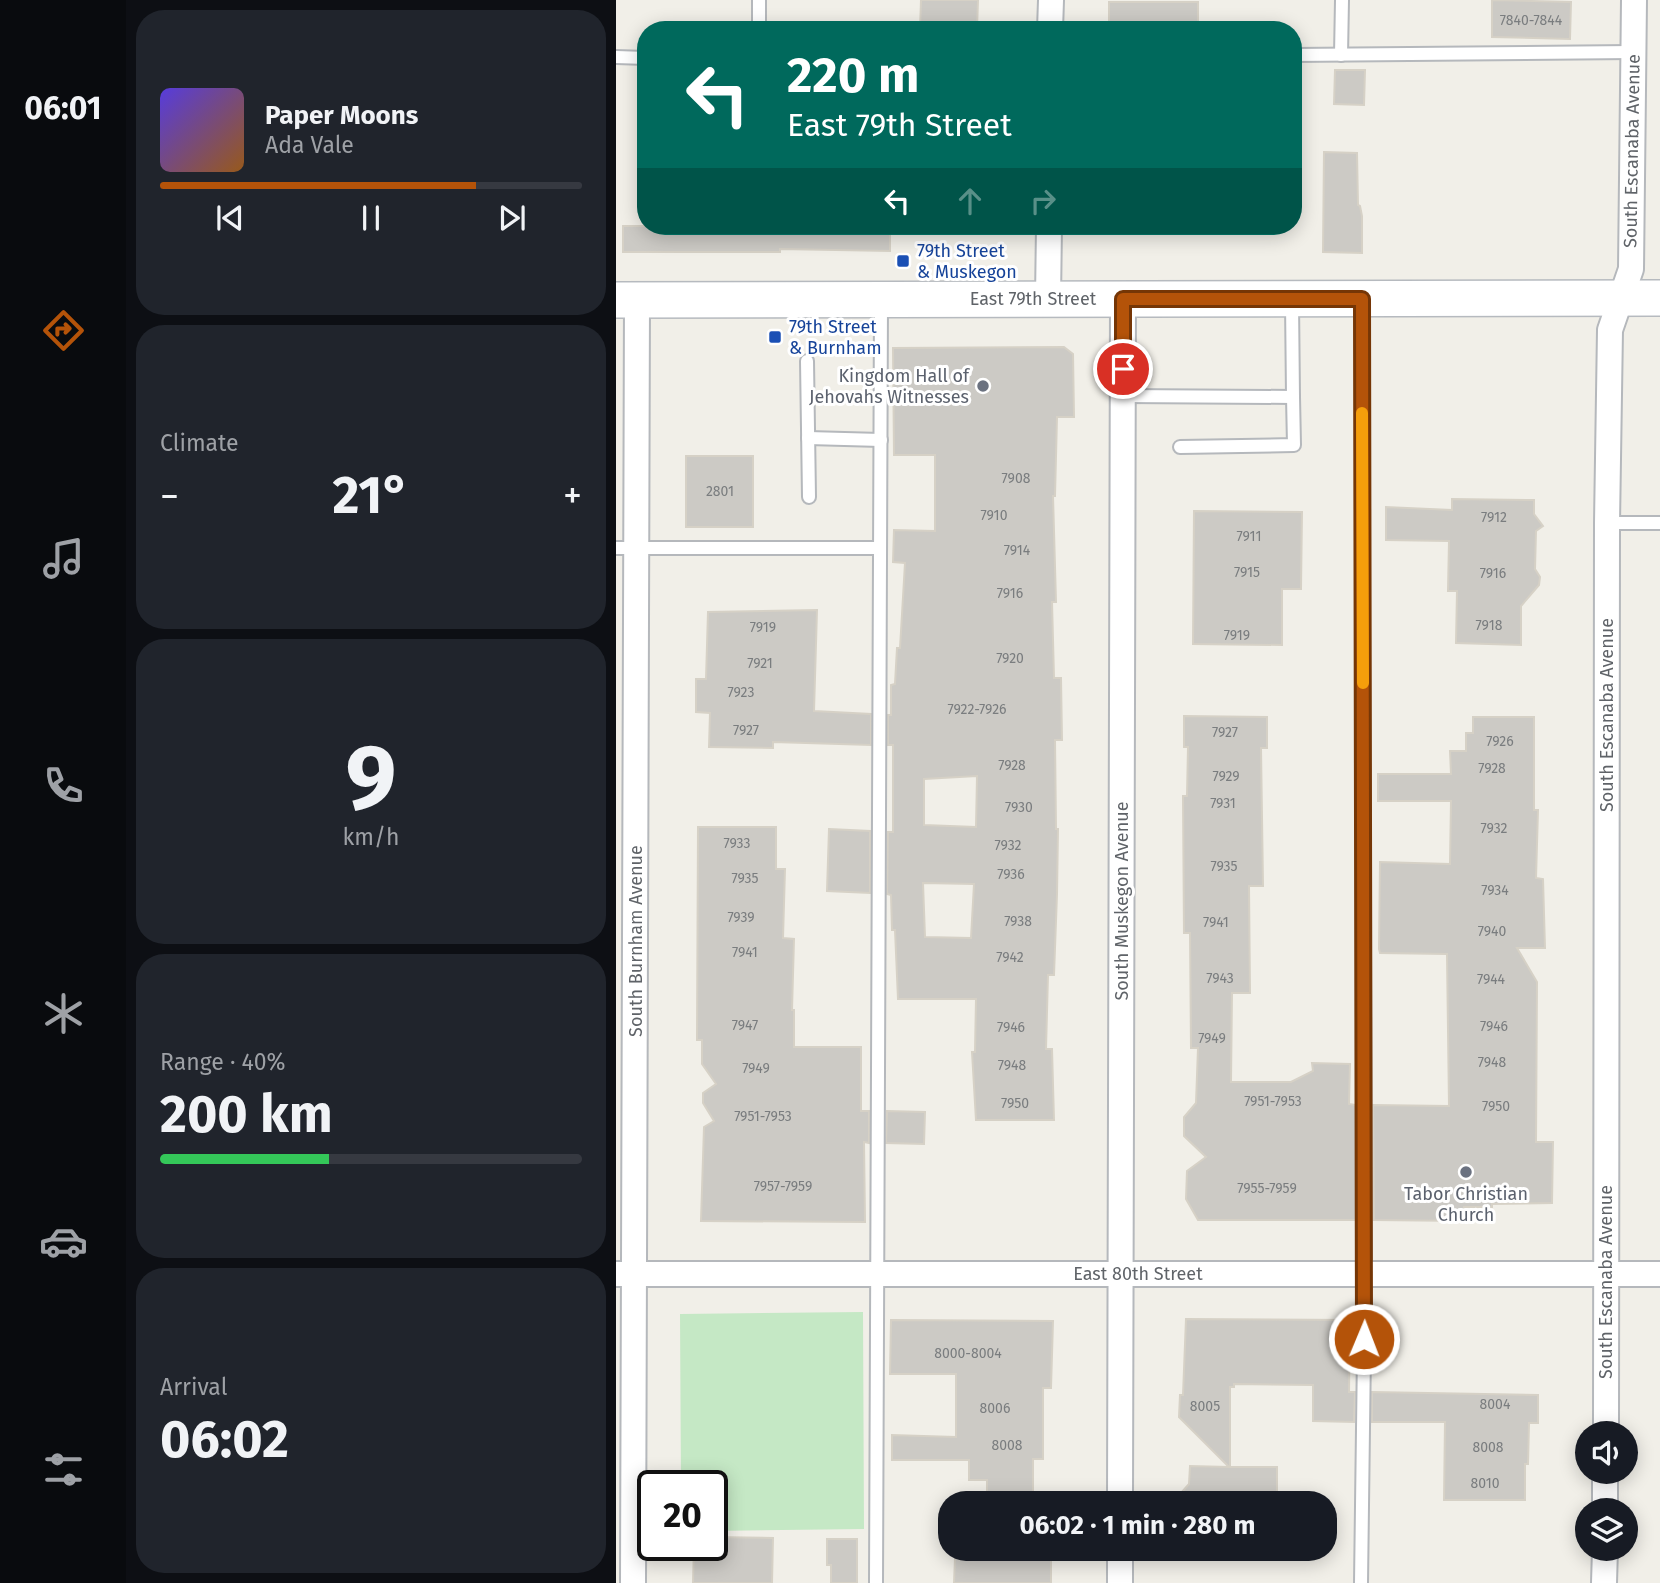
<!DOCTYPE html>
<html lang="en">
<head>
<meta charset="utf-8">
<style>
  :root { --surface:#171b24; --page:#20242c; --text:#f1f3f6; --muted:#9ea1a6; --line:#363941; --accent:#b45309 }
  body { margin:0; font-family:"Fira Sans",sans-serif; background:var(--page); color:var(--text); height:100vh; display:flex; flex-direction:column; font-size:26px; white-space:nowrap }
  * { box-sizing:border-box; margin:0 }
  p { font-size:23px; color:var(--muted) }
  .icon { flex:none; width:38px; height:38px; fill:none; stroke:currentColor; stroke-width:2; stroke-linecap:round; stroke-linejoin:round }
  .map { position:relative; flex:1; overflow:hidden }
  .sheet { display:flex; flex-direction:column; gap:10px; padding:10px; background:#0d0f14; width:490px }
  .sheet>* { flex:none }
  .guide { position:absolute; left:21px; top:21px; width:665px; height:214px; border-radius:28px; box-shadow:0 4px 18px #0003; background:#00695c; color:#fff; overflow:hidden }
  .controls { position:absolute; left:959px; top:1421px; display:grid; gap:14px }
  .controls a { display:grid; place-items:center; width:63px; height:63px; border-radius:50%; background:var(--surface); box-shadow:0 4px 18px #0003; font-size:35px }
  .speed { position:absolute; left:21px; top:1470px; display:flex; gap:14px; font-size:35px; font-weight:700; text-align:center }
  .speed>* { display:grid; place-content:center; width:91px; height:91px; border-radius:50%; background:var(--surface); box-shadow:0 4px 18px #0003; line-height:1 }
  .speed .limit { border:4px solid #111; border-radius:10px; background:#fff; color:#111 }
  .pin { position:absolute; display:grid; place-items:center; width:60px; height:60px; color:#fff; margin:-30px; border:4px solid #fff; border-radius:50%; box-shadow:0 2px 7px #0007 }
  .me { position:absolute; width:77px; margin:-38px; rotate:1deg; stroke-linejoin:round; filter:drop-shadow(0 0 5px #0008) }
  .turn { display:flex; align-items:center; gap:24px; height:147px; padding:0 35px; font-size:32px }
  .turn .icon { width:91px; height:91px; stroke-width:2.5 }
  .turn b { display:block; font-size:49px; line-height:60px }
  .lanes { display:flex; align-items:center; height:66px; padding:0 35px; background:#0003; justify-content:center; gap:35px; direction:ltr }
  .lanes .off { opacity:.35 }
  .big { font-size:52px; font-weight:700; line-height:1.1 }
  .sheet .tile { flex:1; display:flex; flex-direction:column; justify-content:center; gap:10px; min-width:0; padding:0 24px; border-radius:28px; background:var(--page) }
  .sheet .dial { align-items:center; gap:0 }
  .dial b { font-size:91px; line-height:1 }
  .song { display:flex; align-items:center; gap:21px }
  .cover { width:84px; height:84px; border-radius:10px; background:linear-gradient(135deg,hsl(250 70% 55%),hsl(30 70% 35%)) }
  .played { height:7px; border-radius:4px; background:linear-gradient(90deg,var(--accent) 75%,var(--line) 75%) }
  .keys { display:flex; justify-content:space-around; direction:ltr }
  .heat { display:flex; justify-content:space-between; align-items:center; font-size:38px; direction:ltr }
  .charge { height:10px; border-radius:5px; background:linear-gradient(90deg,#34c759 40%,var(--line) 0) }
  .trip { position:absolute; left:322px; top:1491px; width:399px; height:70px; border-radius:28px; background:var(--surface); box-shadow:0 4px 18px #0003; font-weight:700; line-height:70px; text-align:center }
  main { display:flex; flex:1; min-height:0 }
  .tabs { display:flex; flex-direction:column; width:126px; justify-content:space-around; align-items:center; background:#090b0e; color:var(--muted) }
  .tabs .icon { width:49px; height:49px }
  .tabs .selected { color:var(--accent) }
  .tabs b { font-size:32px; color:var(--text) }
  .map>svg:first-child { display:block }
  .green { fill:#c5e8c5 }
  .building { fill:#cccac5; stroke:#d6d1c6; stroke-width:2; fill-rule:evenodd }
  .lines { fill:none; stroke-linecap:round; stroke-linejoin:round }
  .service-casing { stroke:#b5b8bc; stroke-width:16 }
  .minor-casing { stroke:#b5b8bc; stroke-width:28 }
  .secondary-casing { stroke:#b6babf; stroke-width:38 }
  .service { stroke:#fff; stroke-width:12 }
  .minor { stroke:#fff; stroke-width:24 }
  .secondary { stroke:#fff; stroke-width:35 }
  .route-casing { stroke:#753606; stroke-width:18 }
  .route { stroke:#b45309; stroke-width:12 }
  .slow { stroke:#f59e0b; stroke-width:12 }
  .transit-dot { fill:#1a4fb4; stroke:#fff; stroke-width:2.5 }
  .worship-dot { fill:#6b7280; stroke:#fff; stroke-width:2.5 }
  .labels { text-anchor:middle; stroke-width:6; stroke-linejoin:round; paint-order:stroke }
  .number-label { font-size:14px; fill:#7a7d7f }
  .street-label { font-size:18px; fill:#5f6368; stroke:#fff }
  .transit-label { font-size:18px; fill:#164399; stroke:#fff; text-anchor:start }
  .worship-label { font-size:18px; fill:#5b616d; stroke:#fff; text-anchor:end }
</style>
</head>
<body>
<main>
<nav class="tabs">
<b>06:01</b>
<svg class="icon selected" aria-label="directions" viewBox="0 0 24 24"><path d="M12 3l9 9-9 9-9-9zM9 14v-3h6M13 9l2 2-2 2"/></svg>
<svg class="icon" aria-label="music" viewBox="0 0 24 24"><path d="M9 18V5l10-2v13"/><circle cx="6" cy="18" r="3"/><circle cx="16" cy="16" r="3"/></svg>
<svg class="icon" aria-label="phone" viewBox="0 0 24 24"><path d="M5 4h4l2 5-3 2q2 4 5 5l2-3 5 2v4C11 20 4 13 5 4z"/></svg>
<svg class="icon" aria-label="climate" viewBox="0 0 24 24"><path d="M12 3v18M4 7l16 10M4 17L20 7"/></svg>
<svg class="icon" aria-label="car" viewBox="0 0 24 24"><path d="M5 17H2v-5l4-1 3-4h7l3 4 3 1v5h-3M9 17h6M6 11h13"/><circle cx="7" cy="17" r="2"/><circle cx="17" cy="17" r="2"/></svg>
<svg class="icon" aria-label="filters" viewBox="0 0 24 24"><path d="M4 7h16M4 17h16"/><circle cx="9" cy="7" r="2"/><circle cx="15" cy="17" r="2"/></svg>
</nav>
<section class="sheet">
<div class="tile">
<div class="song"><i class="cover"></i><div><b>Paper Moons</b><p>Ada Vale</p></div></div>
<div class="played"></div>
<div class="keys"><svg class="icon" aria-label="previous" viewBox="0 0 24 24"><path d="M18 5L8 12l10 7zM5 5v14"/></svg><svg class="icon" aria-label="pause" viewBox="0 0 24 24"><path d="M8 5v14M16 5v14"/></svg><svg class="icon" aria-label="next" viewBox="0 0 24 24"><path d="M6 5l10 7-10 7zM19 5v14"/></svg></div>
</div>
<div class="tile"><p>Climate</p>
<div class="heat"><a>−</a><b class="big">21°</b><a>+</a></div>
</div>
<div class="tile dial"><b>9</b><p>km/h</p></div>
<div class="tile"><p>Range · 40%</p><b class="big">200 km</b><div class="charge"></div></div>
<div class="tile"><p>Arrival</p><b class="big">06:02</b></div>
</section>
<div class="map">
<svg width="1044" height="1583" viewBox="0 0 1044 1583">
  <rect width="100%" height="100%" fill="#f1efe8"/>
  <path class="green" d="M247 1312 248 1529 96 1531V1486H65L64 1314Z"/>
  <g class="building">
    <path d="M305 0H362L361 30H304Z"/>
    <path d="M876 0 955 2 954 39 876 37Z"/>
    <rect x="493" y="2" width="89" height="28"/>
    <path d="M719 70H749L748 105 718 104Z"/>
    <path d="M708 152 741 153 742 205 744 206 746 216V253L707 252Z"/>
    <path d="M7 226H274V251L164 249V252H7Z"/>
    <path d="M448 347 457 354 458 417H441L439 496H437L440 602H436L438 678H445L446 740H439L440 829H442L441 894 438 975H432L430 1049H436L438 1120H360L356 1052H359L360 999H282L279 930H276L275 895 271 894 272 832H277V745H272V715H275V685L279 684 281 648H284L289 563 277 562 278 530 319 531V455H278L277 348ZM361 776 360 827 308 825V779ZM307 883 358 884 355 938 309 937Z"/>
    <rect x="70" y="456" width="67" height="71"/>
    <path d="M836 499 918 500V514L927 526 920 531 919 569 924 577 923 585 905 606V645L840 643 841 591H832L833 541 770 540V507L836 510Z"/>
    <path d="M578 511 686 512 685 589H666V645L577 644Z"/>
    <path d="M201 610 198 711 255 714V745L157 742V748L93 747 94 713 80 712V679H90L92 612Z"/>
    <path d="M568 716 651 717V748H645L647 886H633L634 993H616L615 1082H675L697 1071 696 1063 734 1064 733 1104 740 1105V1220H582L570 1199 571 1171 590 1157 568 1136V1117L580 1103 582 1048H575L574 933H568L567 796H571L572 747H568Z"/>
    <path d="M857 717H918V810H922L920 878 927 879 929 948H901L921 982 920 1142H937L936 1203 876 1204V1207H848L849 1221 758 1220 757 1105 833 1106 831 954 764 953 763 949 764 862 834 864 835 801H762V774H835L834 751H850V733H857Z"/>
    <path d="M82 827H160V869H169L167 938 178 939 176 1010H178V1047H245V1111H253V1143L248 1142 249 1222 85 1221 88 1127 98 1121 87 1103V1093L100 1084 86 1064V1040H81Z"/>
    <path d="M213 829 254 831V893L211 891Z"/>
    <path d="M271 1111 309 1112 308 1144 270 1143Z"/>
    <path d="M570 1319 734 1320 733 1392H739L738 1422 697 1421V1385L618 1384V1387H614V1467H661V1503H556L573 1484 574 1466 613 1467 563 1417 564 1395H567Z"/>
    <path d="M275 1320 437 1321 435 1388H427V1459H417V1499H371V1480H353V1460H276V1435L340 1437V1374H274Z"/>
    <path d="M756 1392 922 1395V1423H913L912 1464H909V1500H828L829 1422H756Z"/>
    <path d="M96 1537 157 1538 156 1583H77L78 1545H96Z"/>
    <path d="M211 1539H241V1583H215V1565H211Z"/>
    <path d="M339 1558 435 1559V1583H338Z"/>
  </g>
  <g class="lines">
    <defs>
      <g id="service">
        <path d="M143 30V0"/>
        <path d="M677 55 1017 52"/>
        <path d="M725 55 726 0"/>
        <path d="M0 57 30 58"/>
        <path d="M191 361 193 497"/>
        <path d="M507 396 677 397 676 302"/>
        <path d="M192 438 265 440"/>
        <path d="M564 447 678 445 677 397"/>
        <path d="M991 523H1044"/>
        <path d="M0 548H264"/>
        <path d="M260 1583 265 302"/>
        <path d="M745 1583 749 1274 746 302"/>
      </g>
      <g id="minor">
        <path d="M434 30 435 0"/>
        <path d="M432 299 433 226"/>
        <path d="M0 1274H1044"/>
        <path d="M990 1433 991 523 994 330 1015 269 1018 0"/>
        <path d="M504 1503 507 299"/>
        <path d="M989 1510V1472"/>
        <path d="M17 1583 21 300"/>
        <path d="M504 1583V1549"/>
        <path d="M988 1583 989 1549"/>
      </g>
      <path id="secondary" d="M0 300 1044 298"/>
    </defs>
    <use href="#service" class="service-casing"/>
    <use href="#minor" class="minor-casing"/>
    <use href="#secondary" class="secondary-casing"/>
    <use href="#service" class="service"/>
    <use href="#minor" class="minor"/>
    <use href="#secondary" class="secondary"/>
  </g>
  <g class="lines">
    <defs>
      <path id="route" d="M507 369V299H746L748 1339"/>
    </defs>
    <use href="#route" class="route-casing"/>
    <use href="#route" class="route"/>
    <path class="slow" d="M746 413 747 683"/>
  </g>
  <g class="transit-dot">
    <rect x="280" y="254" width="14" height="14" rx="3.5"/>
    <rect x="152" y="330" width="14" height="14" rx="3.5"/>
  </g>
  <g class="worship-dot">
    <circle cx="367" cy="386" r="7"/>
    <circle cx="850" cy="1172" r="7"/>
  </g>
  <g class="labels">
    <g class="number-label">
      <text x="915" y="25">7840-7844</text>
      <text x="400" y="483">7908</text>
      <text x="104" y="496">2801</text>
      <text x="378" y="520">7910</text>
      <text x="878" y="522">7912</text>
      <text x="633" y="541">7911</text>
      <text x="401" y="555">7914</text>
      <text x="631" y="577">7915</text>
      <text x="877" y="578">7916</text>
      <text x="394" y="598">7916</text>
      <text x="873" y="630">7918</text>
      <text x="147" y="632">7919</text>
      <text x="621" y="640">7919</text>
      <text x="394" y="663">7920</text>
      <text x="144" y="668">7921</text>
      <text x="125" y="697">7923</text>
      <text x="361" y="714">7922-7926</text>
      <text x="130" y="735">7927</text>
      <text x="609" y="737">7927</text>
      <text x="884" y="746">7926</text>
      <text x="396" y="770">7928</text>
      <text x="876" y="773">7928</text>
      <text x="610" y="781">7929</text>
      <text x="607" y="808">7931</text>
      <text x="403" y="812">7930</text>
      <text x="878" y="833">7932</text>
      <text x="121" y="848">7933</text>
      <text x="392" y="850">7932</text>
      <text x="608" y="871">7935</text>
      <text x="395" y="879">7936</text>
      <text x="129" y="883">7935</text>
      <text x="879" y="895">7934</text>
      <text x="125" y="922">7939</text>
      <text x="402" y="926">7938</text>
      <text x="600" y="927">7941</text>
      <text x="876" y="936">7940</text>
      <text x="129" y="957">7941</text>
      <text x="394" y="962">7942</text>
      <text x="604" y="983">7943</text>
      <text x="875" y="984">7944</text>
      <text x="129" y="1030">7947</text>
      <text x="878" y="1031">7946</text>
      <text x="395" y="1032">7946</text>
      <text x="596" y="1043">7949</text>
      <text x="876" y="1067">7948</text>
      <text x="396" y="1070">7948</text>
      <text x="140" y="1073">7949</text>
      <text x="657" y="1106">7951-7953</text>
      <text x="399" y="1108">7950</text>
      <text x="880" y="1111">7950</text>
      <text x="147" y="1121">7951-7953</text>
      <text x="167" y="1191">7957-7959</text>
      <text x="651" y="1193">7955-7959</text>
      <text x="352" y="1358">8000-8004</text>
      <text x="879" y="1409">8004</text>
      <text x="589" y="1411">8005</text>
      <text x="379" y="1413">8006</text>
      <text x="391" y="1450">8008</text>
      <text x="872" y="1452">8008</text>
      <text x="869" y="1488">8010</text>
    </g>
    <g class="street-label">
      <text transform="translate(1016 151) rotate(-89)" y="6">South Escanaba Avenue</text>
      <text x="417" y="305">East 79th Street</text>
      <text transform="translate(991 715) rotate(-90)" y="6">South Escanaba Avenue</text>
      <text transform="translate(506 901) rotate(-90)" y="6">South Muskegon Avenue</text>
      <text transform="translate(20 941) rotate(-90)" y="6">South Burnham Avenue</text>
      <text x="522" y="1280">East 80th Street</text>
      <text transform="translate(990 1282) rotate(-90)" y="6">South Escanaba Avenue</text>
    </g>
    <g class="transit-label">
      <text x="301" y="257">79th Street<tspan x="301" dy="21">&amp; Muskegon</tspan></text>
      <text x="173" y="333">79th Street<tspan x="173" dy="21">&amp; Burnham</tspan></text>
    </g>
    <g class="worship-label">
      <text x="353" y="382">Kingdom Hall of<tspan x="353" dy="21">Jehovahs Witnesses</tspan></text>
      <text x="850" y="1200" text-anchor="middle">Tabor Christian<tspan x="850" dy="21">Church</tspan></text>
    </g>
  </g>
</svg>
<div class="controls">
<a><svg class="icon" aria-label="sound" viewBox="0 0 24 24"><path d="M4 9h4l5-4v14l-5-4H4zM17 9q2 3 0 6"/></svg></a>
<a><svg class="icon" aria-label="layers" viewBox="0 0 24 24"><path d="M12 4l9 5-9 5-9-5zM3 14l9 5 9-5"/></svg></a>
</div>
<div class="speed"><div class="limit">20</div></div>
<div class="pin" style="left:507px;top:369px;background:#d93025"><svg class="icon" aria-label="arrive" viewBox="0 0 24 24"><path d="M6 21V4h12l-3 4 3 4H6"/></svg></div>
<svg class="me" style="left:748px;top:1339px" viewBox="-20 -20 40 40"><circle r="17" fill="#b45309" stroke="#fff" stroke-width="3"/><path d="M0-11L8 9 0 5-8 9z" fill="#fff"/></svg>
<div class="trip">06:02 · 1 min · 280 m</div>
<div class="guide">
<div class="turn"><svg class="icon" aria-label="left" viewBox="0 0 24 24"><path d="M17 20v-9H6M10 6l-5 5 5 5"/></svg><div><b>220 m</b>East 79th Street</div></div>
<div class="lanes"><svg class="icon" aria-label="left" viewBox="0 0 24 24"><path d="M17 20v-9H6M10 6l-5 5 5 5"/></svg><svg class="icon off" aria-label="ahead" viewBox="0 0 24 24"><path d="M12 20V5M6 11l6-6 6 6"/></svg><svg class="icon off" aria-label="right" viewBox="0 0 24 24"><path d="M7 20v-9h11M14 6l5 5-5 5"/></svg></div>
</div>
</div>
</main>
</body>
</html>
